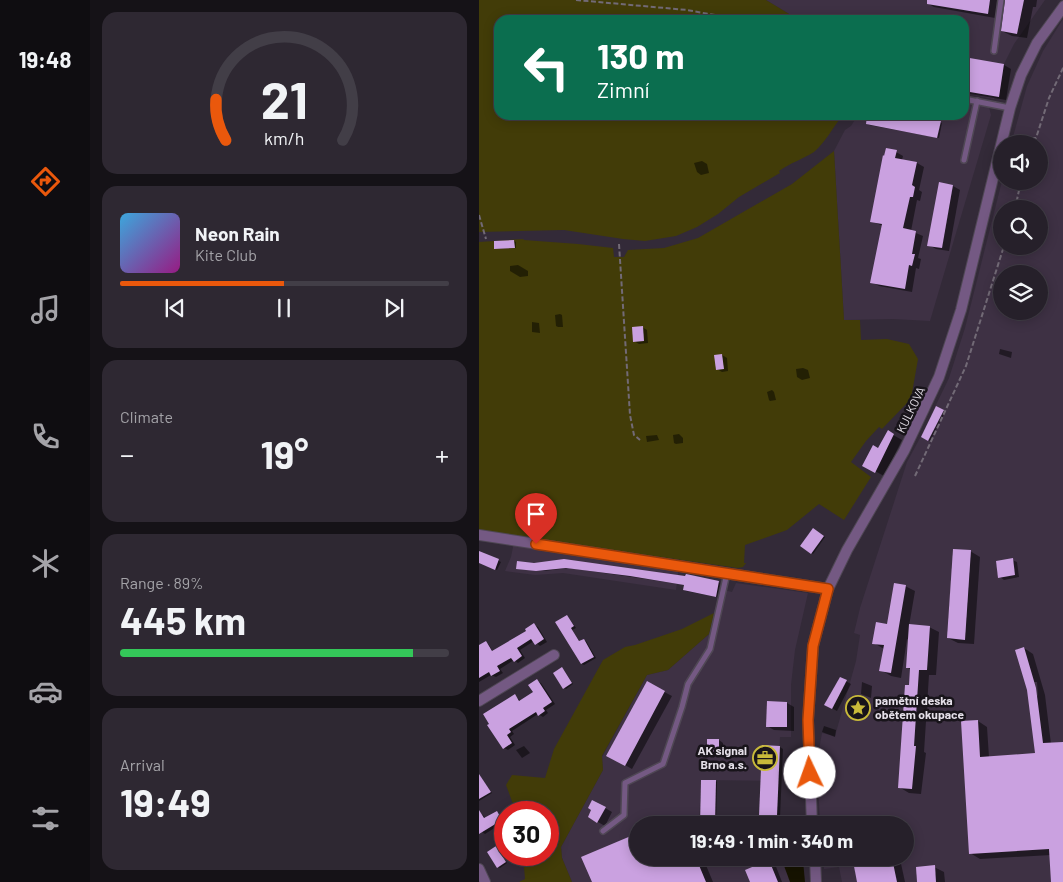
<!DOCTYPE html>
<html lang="en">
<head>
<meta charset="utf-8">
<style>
  :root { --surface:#26202a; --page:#2e2832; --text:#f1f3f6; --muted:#a4a3a8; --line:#423e47; --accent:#ea580c }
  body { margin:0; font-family:Barlow,sans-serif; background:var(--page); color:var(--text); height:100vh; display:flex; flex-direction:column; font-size:19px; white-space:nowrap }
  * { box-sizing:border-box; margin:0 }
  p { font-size:16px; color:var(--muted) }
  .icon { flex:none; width:28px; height:28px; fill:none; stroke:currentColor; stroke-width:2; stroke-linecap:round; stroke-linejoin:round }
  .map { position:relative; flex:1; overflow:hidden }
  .side { display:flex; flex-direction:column; gap:12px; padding:12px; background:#151217; width:389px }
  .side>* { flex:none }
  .guide { position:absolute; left:15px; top:15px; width:475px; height:105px; border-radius:15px; box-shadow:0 2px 12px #0003,0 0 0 1px var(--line); background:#0b6e4f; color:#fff; overflow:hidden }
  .fabs { position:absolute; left:514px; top:135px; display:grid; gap:10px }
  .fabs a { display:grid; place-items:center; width:55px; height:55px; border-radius:50%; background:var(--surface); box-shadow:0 2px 12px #0003,0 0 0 1px var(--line); font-size:25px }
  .speed { position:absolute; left:15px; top:801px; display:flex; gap:10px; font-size:25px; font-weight:700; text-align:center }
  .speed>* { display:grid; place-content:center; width:65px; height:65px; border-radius:50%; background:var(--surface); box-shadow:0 2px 12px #0003,0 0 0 1px var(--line); line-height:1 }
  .speed .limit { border:8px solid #d22; background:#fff; color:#111 }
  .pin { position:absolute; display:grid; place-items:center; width:42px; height:42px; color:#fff; margin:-51px -21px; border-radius:50% 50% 50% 0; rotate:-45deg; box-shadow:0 0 5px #0007 }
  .pin .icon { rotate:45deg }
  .me { position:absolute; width:55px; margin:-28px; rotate:357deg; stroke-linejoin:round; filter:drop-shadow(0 0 4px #0008) }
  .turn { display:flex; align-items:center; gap:18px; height:105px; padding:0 20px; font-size:22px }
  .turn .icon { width:65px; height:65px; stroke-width:2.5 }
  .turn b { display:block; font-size:35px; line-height:42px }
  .big { font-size:38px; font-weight:700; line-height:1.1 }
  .side .card { flex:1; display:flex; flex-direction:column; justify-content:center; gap:8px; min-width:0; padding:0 18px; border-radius:15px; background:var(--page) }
  .side .dial { align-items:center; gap:0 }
  .dial svg { height:130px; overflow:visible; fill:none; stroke:var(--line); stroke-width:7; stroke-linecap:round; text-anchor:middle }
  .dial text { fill:var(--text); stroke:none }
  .song { display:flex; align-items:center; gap:15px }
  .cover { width:60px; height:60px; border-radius:8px; background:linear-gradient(135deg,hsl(200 70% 55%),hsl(310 70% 35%)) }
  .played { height:5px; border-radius:2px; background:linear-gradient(90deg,var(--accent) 50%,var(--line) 50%) }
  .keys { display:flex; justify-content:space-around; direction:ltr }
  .heat { display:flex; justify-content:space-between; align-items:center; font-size:28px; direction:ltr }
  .charge { height:8px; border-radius:4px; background:linear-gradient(90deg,#34c759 89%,var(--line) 0) }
  .trip { position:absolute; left:150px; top:816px; width:285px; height:50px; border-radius:25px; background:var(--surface); box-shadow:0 2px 12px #0003,0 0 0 1px var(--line); font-weight:700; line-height:50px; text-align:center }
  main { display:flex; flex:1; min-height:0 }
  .tabs { display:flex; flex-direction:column; width:90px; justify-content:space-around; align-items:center; background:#0f0d11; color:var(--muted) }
  .tabs .icon { width:35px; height:35px }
  .tabs .current { color:var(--accent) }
  .tabs b { font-size:22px; color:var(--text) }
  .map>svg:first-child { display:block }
  .built { fill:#3e3144; fill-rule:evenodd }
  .green { fill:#423c08 }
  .water { fill:#161300 }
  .shadow { fill:#0007; fill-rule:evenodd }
  .building { fill:#caa1e0 }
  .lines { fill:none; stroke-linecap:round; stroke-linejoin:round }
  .service-casing { stroke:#4f4754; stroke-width:8 }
  .minor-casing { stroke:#4f4754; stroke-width:12 }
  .path { stroke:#726a76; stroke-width:2; stroke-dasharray:5 2.5; stroke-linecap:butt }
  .service { stroke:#745983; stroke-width:5 }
  .minor { stroke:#745983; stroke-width:10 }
  .route-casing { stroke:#983908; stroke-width:12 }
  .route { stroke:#ea580c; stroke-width:9 }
  .labels { text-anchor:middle; stroke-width:5; stroke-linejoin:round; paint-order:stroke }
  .street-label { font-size:12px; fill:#e5e0e9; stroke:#18141a }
  .poi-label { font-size:12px; font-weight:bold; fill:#e5e0e9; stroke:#18141a; text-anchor:start }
</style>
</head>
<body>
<main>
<nav class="tabs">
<b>19:48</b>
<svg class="icon current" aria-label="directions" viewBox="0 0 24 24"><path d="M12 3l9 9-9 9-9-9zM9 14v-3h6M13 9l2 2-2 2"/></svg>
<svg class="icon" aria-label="music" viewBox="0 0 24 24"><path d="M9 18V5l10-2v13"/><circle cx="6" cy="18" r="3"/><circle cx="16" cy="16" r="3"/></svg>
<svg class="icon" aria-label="phone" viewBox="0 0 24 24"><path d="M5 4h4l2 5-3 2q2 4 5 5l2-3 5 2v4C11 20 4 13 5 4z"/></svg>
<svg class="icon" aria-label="climate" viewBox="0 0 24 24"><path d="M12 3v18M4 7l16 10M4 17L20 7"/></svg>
<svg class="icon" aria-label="car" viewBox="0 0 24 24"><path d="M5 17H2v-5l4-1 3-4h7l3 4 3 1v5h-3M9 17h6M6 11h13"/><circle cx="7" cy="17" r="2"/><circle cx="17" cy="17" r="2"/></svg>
<svg class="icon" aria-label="filters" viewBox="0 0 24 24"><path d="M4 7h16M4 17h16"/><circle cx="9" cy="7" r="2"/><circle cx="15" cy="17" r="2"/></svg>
</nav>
<section class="side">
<div class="card dial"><svg viewBox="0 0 100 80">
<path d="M14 69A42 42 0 1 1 86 69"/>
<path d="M14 69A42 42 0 0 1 8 44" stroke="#ea580c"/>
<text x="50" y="56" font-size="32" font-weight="700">21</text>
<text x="50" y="72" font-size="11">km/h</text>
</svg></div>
<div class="card">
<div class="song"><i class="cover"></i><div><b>Neon Rain</b><p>Kite Club</p></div></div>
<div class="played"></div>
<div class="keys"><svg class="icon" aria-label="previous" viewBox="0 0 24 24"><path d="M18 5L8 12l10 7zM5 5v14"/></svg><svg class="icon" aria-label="pause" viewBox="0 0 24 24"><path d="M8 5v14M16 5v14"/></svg><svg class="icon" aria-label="next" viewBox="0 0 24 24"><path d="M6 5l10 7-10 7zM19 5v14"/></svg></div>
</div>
<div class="card"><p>Climate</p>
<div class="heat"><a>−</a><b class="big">19°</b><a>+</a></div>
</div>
<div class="card"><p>Range · 89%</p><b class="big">445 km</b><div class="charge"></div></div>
<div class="card"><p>Arrival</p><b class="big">19:49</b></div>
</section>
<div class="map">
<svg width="585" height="882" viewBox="0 0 585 882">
  <rect width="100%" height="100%" fill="#332a38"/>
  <g class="built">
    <path d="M287 0H566L535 44 525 64 520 97H516L515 99 485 93V20H320Z"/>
    <path d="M584 19V882H363L360 867 345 869 344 858H426V825H341L338 761 343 733 356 736 377 661 381 635 375 633 381 608 428 462 441 438 470 378 486 328 523 181H560V144H532L548 86 564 51ZM522 209H560V246H522ZM522 274H560V311H522Z"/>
    <path d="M485 102 510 107 512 115 451 321 414 319 365 320 355 151 366 130 372 126 379 115H485Z"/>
    <path d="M35 542 200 568 197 590 84 573 56 575 26 571 32 557Z"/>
    <path d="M257 583 329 593 316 650 312 685V737H301L299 781 222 780 220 825H159V858H322L324 882H93L83 858 82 847 124 770 123 757 168 675 189 670 230 634 241 589 253 592Z"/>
  </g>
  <g class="green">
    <path d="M0 0H287L320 20H20V115H364C354 127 346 143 335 152 324 159 311 163 300 171L301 173 260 197 239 214 218 227 197 236 166 241 144 239 85 230 0 232Z"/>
    <path d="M355 151 365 320H381L382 340 408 339 430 344 439 359 433 393 428 403 403 429 400 427 387 441 372 462 392 477 365 520 340 504 308 530 266 545 265 563H267L264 567 259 568 0 531V242L44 239 45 240 99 244 134 248 135 257H145L149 250 185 248 219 238 313 184Z"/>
    <path d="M235 613 230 634 189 670 168 675 123 756 124 770 82 847 83 858 93 882H40L46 879 44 855H69V812H37L27 785 33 775 66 778 75 749 124 660 146 647 156 645 203 629Z"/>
  </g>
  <path class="water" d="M306 858H320L324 861 326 882H311L304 863Z"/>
  <g class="shadow">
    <path d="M448 0H519L516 18 455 7 448 3Z"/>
    <path d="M529 0H558L557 7H554L548 38 533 36 523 31Z"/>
    <path d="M394 17 413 20H394Z"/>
    <path d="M485 59 525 65 532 69 527 100 485 93Z"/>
    <path d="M391 115H425L461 122 463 123 460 138 390 125 388 124Z"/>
    <path d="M417 152 424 156 423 160 438 163 445 167 440 190 443 192 441 201 438 200 432 231 444 236 439 258 442 259 440 269 437 268 433 292 400 286 393 282 404 226 392 221Z"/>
    <path d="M223 161 228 164 230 173 222 175 218 172 215 163Z"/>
    <path d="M474 186 481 190 470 251 457 249 450 245Z"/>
    <path d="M35 241 37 242V248L17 249Z"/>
    <path d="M39 265 49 271V276L41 277 31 271V266Z"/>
    <path d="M81 314 83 315 84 327H79L77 326 76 315Z"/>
    <path d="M53 322 60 323 61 333 53 332Z"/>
    <path d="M163 327 168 330 169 343 160 344 155 341Z"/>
    <path d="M521 349 533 352 532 358 520 354Z"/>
    <path d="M243 355 248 358 249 371 243 372 238 369 237 356Z"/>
    <path d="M324 368 329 370 331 378 323 380 318 377 317 369Z"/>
    <path d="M293 390 295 392 297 400 291 401 290 400 288 392Z"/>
    <path d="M458 407 466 412 451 441 444 437Z"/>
    <path d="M409 432 423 440 405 476 385 465 400 450Z"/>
    <path d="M200 434 204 438V443L197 444 195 443 194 435Z"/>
    <path d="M178 435 180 440 168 442 167 436Z"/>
    <path d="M334 530 346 537 334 554 323 546Z"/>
    <path d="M491 551 501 557 495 644 479 643 469 638Z"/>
    <path d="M0 552 22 562 18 570 0 562Z"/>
    <path d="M533 560 538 562 540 577 525 580 521 577Z"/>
    <path d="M39 562 239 582 241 583 238 597 207 591 205 590 206 585 167 579 90 568 65 571 40 569 38 568Z"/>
    <path d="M426 586 436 591 430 626 450 627 460 632 457 675H450L445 752 447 753 442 794 430 793 420 787 431 687 432 670 428 667 430 640 428 639 422 678 412 676 402 670 405 649 395 643 409 626Z"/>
    <path d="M88 616 97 628 93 630 101 642 105 640 107 641 117 658 105 665 103 664Z"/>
    <path d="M55 625 59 627 68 642 61 646 55 641 41 650 46 658 39 663 35 660 21 669 24 673 17 677 12 675 0 682V647L7 643 10 645 14 652 49 632Z"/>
    <path d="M545 648 554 654 566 695 572 744 585 882H573L572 855 501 859 491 853 499 721 508 727 510 757 557 755ZM555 682H558L559 697 556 691Z"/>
    <path d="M85 670 94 684 87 689 85 688Z"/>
    <path d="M361 678 372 684 358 711 347 705Z"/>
    <path d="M58 681 62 683 76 704 67 710 69 713 64 717 59 714 33 731 35 734 31 737 36 745 29 750 25 748 36 696 42 701 55 692Z"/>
    <path d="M383 682 393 686 392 698 382 694Z"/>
    <path d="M168 683 193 696 153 769 128 755Z"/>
    <path d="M289 702 308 703 315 707V731L295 730 288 726Z"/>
    <path d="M345 726 357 730 356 737 343 732Z"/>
    <path d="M240 740 244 743V754H233L229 751Z"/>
    <path d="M45 746 51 753 43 758 37 750Z"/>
    <path d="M301 747 304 749 301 817H284L281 815Z"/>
    <path d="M4 781 13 793 0 801V784Z"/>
    <path d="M237 781 238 782 237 825H222Z"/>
    <path d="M114 801 133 812 126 826 110 817 114 810Z"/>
    <path d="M18 812 25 822 6 834 3 832 0 827V814L4 815 7 819Z"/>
    <path d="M200 817 210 825H181Z"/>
    <path d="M17 848 28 863 21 868 19 867Z"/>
    <path d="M159 858H224L234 882H114Z"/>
    <path d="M392 858 421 859 426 882H379L375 862Z"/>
    <path d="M290 861 296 864 303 882H272Z"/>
    <path d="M455 867 465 872 466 882H439Z"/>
  </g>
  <g class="building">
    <path d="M448 0H511L509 14 448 4Z"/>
    <path d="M526 0H545L538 34 522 31Z"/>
    <path d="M485 57 525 64 520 97 485 91Z"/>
    <path d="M388 115H431L462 121 458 138 387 124Z"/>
    <path d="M407 148 418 150 416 158 438 162 433 185 436 187 434 197H431L424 228 437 231 433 254H436L433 266 430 265 426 289 391 283 403 224 391 222 404 155 405 156Z"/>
    <path d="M460 182 474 185 463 248 448 246Z"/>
    <path d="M35 240 36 248 15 249V241Z"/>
    <path d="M164 326 165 341 154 342 153 327Z"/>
    <path d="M243 354 245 369 237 370 235 355Z"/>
    <path d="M457 406 465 410 449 441 442 437Z"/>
    <path d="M409 430 415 434 396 473 383 466 394 445 399 448Z"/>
    <path d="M334 528 345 536 332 554 321 546Z"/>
    <path d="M474 549 492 550 486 640 468 638Z"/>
    <path d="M0 551 20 559 16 570 0 563Z"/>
    <path d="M534 558 536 575 519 578 517 561Z"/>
    <path d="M85 559 206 576 207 574 240 581 237 597 204 590 205 585 151 576 87 568 57 571 37 569 38 561 55 563Z"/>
    <path d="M415 583 427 585 412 673 400 671 405 645 393 644 397 622 408 624Z"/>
    <path d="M88 615 95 626 92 628 100 641 105 639 115 657 102 664 76 622Z"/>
    <path d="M55 623 65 639 56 645 52 639 38 648 43 656 35 662 32 658 18 666 21 671 12 676 10 672 0 678V645L7 641 13 651 47 631 46 629Z"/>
    <path d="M430 624 451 626 448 670H440L435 746H437L433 789 419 788 426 685H430L431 668H427Z"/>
    <path d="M545 647 557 688 564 743 585 742V882H572L570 849 490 854 482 721 499 720 501 757 556 753 548 690 536 650Z"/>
    <path d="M83 667 93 683 84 689 74 673Z"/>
    <path d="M361 677 368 680 353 709 345 705Z"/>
    <path d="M58 679 73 702 64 708 66 711 59 716 57 712 30 729 32 732 28 735 33 743 24 749 8 725 10 724 4 714 36 694 40 701 54 692 49 685Z"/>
    <path d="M168 681 186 691 146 766 127 756Z"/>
    <path d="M288 701 308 702V727H287Z"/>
    <path d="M228 739H240V753L228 752Z"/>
    <path d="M283 745 301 746 298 816H280Z"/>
    <path d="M0 774 12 792 0 799Z"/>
    <path d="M222 780H237L236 825H221Z"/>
    <path d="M113 800 127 807 118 823 109 817 112 810 109 808Z"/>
    <path d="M0 810 5 818 18 811 23 820 0 834Z"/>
    <path d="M159 833V858H217L227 882H113L102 857Z"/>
    <path d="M17 846 27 862 18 868 8 852Z"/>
    <path d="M388 858H413L418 882H378L374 861Z"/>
    <path d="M290 860 299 882H271L266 870Z"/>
    <path d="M456 865 457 882H438L437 867Z"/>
  </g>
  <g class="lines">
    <defs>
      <g id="service">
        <path d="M515 51 522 0"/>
        <path d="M485 99 531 108"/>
        <path d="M469 116V115"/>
        <path d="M485 160 498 101"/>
        <path d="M124 831 145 815 146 783 184 764 203 707 209 684 231 649 248 573"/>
      </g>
      <g id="minor">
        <path d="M0 535 349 589"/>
        <path d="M0 701 75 655"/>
        <path d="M333 825 329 720 334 646 349 589 368 550 425 451 460 377 482 310 531 108 542 75 558 43 585 6"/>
        <path d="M336 858 337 882"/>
        <path d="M0 869 6 882"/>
      </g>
    </defs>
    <use href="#service" class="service-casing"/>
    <use href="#minor" class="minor-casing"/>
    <g class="path">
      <path d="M97 0 208 10 241 16 248 20"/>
      <path d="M550 144 551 138H557L570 98 585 66"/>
      <path d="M536 209 542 181"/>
      <path d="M0 215 7 239"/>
      <path d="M140 244 151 415 155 435 161 440"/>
      <path d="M436 476 487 366 525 246"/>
    </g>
    <use href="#service" class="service"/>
    <use href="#minor" class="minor"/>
  </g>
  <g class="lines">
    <defs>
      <path id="route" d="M57 544 349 589 334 646 329 720 331 773"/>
    </defs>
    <use href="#route" class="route-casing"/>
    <use href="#route" class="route"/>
  </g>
  <defs>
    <symbol id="sight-ring" viewBox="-11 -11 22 22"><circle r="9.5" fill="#18141a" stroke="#c9ba3a" stroke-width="1.5"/><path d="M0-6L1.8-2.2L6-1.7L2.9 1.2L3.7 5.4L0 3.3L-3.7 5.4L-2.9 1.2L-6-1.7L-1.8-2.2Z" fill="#c9ba3a"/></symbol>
    <symbol id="office-ring" viewBox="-11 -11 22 22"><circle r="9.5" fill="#18141a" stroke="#c9ba3a" stroke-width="1.5"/><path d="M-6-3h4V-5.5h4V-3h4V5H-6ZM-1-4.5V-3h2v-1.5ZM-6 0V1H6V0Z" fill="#c9ba3a"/></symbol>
  </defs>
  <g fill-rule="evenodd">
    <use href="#sight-ring" x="365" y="694" width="28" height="28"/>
    <use href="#office-ring" x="272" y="744" width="28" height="28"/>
  </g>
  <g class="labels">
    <g class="street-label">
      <text transform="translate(432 410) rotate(-64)" y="4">KULKOVA</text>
    </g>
    <g class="poi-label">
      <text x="396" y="705">pamětní deska<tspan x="396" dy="14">obětem okupace</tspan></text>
      <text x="268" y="755" text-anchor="end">AK signal<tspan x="268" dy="14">Brno a.s.</tspan></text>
    </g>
  </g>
</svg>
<div class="fabs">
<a><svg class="icon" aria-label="sound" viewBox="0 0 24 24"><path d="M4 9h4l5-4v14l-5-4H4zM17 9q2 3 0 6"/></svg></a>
<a><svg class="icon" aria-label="search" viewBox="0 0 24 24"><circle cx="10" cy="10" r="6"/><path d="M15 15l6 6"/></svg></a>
<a><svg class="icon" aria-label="layers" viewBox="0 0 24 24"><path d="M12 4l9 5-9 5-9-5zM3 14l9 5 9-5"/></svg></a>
</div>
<div class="speed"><div class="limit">30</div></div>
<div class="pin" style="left:57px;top:544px;background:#d93025"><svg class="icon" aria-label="arrive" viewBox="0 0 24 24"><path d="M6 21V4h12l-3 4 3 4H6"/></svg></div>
<svg class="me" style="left:331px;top:773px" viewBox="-20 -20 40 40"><circle r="19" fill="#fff"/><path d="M0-13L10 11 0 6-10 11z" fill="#ea580c"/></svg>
<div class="trip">19:49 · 1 min · 340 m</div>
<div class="guide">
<div class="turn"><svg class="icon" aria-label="left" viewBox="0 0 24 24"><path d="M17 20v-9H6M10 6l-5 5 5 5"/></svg><div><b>130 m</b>Zimní</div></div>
</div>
</div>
</main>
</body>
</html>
